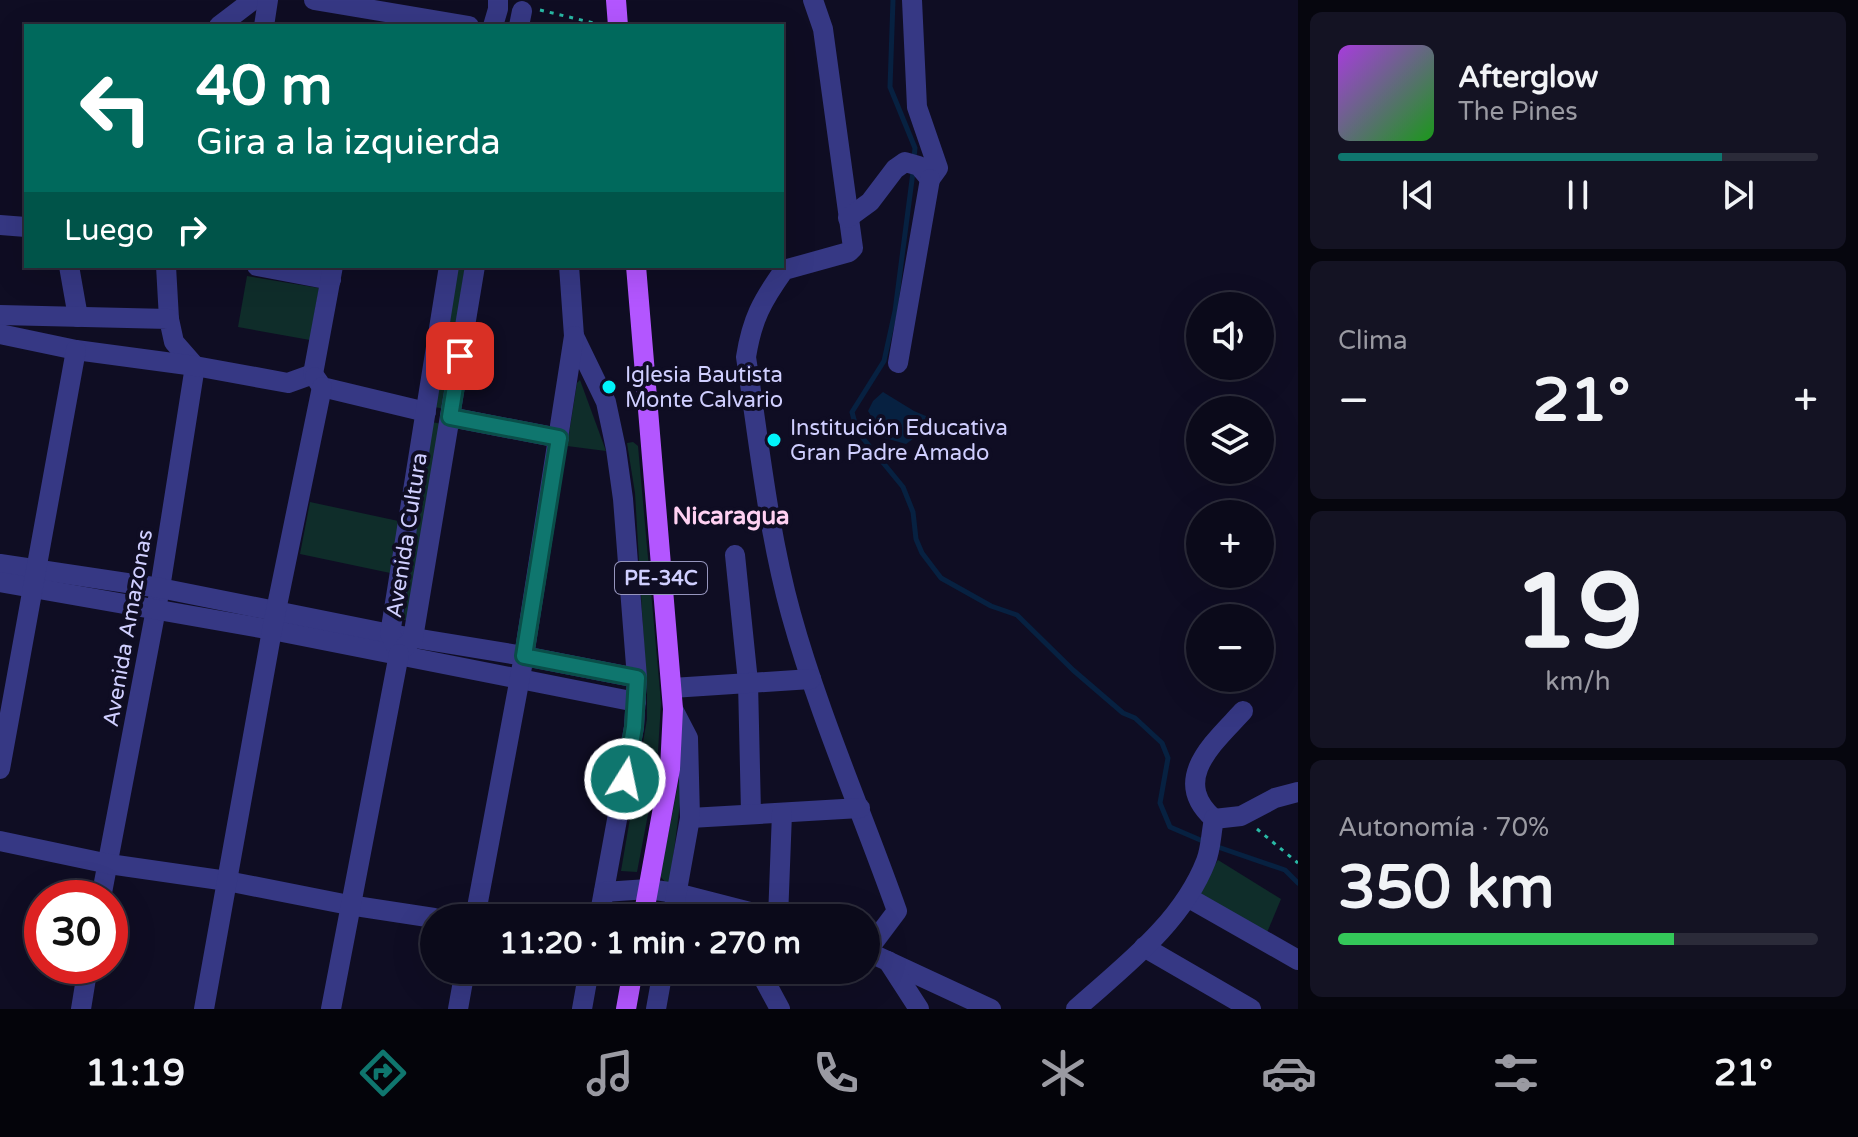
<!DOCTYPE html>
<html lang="es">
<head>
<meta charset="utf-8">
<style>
  :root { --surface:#0b0a1a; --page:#141323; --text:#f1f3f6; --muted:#9a9aa2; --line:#2b2b39; --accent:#0f766e }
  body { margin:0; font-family:"Varela Round",sans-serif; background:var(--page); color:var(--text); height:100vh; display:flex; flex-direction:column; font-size:30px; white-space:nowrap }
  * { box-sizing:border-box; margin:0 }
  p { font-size:26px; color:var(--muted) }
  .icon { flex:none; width:44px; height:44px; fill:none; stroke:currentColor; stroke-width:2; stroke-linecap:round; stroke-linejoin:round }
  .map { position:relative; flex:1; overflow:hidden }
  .details { display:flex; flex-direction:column; gap:12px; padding:12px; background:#06060e; width:560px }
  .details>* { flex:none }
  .hud { position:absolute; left:24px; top:24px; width:760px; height:244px; border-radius:0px; box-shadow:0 8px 32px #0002,0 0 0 2px var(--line); background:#00695c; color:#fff; overflow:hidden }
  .controls { position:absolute; left:1186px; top:292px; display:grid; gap:16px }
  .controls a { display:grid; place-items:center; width:88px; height:88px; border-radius:50%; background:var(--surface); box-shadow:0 8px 32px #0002,0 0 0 2px var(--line); font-size:40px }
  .speed { position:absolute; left:24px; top:880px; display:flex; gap:16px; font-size:40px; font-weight:700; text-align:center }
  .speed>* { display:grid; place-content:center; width:104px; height:104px; border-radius:50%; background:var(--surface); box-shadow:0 8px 32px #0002,0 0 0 2px var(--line); line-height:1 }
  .speed .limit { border:12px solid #d22; background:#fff; color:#111 }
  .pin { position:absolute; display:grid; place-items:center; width:68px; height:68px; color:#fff; margin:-34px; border-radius:16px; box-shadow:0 4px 12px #0006 }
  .me { position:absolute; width:88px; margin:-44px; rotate:10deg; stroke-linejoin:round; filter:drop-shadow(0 0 6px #0008) }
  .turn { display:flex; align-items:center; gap:28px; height:168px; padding:0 40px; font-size:36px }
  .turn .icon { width:104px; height:104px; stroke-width:2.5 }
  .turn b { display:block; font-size:56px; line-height:68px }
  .then { display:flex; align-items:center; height:76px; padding:0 40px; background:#0003; gap:16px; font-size:30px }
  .big { font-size:60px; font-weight:700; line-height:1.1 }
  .details .card { flex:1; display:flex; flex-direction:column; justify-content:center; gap:12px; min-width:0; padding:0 28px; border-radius:12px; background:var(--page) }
  .details .dial { align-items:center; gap:0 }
  .dial b { font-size:104px; line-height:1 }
  .song { display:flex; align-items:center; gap:24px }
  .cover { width:96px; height:96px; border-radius:12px; background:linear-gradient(135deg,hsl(280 70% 55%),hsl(120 70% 35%)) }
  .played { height:8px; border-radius:4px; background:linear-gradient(90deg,var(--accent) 80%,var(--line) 80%) }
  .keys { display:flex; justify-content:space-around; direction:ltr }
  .heat { display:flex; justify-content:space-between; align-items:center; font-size:44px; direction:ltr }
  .charge { height:12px; border-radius:6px; background:linear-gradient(90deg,#34c759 70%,var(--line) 0) }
  .trip { position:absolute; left:420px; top:904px; width:460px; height:80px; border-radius:40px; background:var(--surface); box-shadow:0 8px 32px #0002,0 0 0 2px var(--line); font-weight:700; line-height:80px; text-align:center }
  .tabs { display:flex; height:128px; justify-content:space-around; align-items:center; background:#04040a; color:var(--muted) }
  .tabs .icon { width:56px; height:56px }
  .tabs .selected { color:var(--accent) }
  .tabs b { font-size:36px; color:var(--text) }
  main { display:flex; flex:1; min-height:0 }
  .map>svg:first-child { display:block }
  .green { fill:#0f2d2a }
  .water { fill:#072141 }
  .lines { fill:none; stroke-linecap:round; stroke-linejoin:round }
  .stream { stroke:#072141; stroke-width:5 }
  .path { stroke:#29b9a5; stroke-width:3; stroke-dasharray:4 6; stroke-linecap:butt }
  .minor { stroke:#363884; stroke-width:20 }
  .major { stroke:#b356ff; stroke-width:20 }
  .route-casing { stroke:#0a4d48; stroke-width:20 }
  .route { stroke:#0f766e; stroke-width:14 }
  .poi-dot { fill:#00f3fa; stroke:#0f0d23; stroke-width:3 }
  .labels { text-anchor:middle; stroke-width:8; stroke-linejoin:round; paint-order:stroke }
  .shield { fill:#0f0d23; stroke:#9695bd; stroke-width:2 }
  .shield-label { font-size:20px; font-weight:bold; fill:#d0cfff }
  .poi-label { font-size:22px; fill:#d0cfff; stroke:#0f0d23; text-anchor:start }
  .street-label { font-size:22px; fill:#d0cfff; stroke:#0f0d23 }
  .neighbourhood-label { font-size:24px; font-weight:bold; fill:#ffd1f2; stroke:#0f0d23 }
</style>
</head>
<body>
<main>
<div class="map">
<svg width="1298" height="1009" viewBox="0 0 1298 1009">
  <rect width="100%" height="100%" fill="#0f0d23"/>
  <g class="green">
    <path d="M457 266H465L444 409 435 407Z"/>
    <path d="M247 276 319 288 310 340 238 327Z"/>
    <path d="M580 380 606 451 567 446 577 383Z"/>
    <path d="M432 422 442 424 407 620H403Z"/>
    <path d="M633 442 638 446 661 703 657 767 637 872 621 871 647 719V696L635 493 627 443Z"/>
    <path d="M310 502 403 522 395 574 300 554Z"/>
    <path d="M680 774 681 796 670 882 666 883 660 876Z"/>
    <path d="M1218 860 1281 899 1266 935 1197 894Z"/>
  </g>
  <path class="water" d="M883 392 914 411 933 419 925 430 906 444 885 438 868 411 873 401Z"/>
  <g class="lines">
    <g class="stream">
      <path d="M893 0 890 87 915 148 914 158"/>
      <path d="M913 172 895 311 884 361 852 412 857 431 903 487 913 512 916 539 922 553 941 578 991 606 1017 615 1073 670 1123 713 1135 718 1162 743 1168 758 1160 803 1170 827 1205 842"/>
      <path d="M1215 846 1285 870 1298 883"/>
    </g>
    <g class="path">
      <path d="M540 10 602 25"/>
      <path d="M1257 829 1298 863"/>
    </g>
    <g class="minor">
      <path d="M314 0 469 26"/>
      <path d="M813 0 823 29 853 248 849 252 784 270C762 301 752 319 746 357 759 442 768 531 791 614 819 715 862 812 897 911L867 951"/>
      <path d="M219 26 253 0"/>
      <path d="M264 26 268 0"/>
      <path d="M493 26 498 9V0"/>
      <path d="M519 26 522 11"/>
      <path d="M848 218 870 202 895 169 905 162 919 166 930 179 938 168 917 107 912 0"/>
      <path d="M0 225 26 227"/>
      <path d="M69 266 78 317"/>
      <path d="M166 266 169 319"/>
      <path d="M257 266 331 280"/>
      <path d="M569 266 574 336 606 402 616 449 623 499 637 678 634 727 599 918"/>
      <path d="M0 315 169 319 174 342 195 366 160 588 101 898"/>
      <path d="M0 334 76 350 195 366 288 383 313 374"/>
      <path d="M898 363 930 179"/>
      <path d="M313 374 333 266"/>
      <path d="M315 377 322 387 426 412"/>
      <path d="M450 417 559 438"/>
      <path d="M735 555 748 682 751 813"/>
      <path d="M0 564 160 588 390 634 524 656 637 678"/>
      <path d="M0 582 272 630 636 702"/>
      <path d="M396 646 390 634 449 266"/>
      <path d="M404 648 413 638 475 266"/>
      <path d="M672 688 811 679"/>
      <path d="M0 769 76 350"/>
      <path d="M690 818 860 808"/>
      <path d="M1214 819C1169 779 1215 742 1243 711"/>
      <path d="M0 841 109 864 227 881 349 905 434 918"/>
      <path d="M604 892 648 889 676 893 774 918"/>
      <path d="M1189 898 1298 960"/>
      <path d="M475 918 524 656 574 336"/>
      <path d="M672 918 690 818 688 738 673 709"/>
      <path d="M778 918 782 813"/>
      <path d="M1144 947 1251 1009"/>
      <path d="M866 951 991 1009"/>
      <path d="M888 961 919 1009"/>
      <path d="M759 970 780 1009"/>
      <path d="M81 1009 88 966"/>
      <path d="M204 1009 272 630 322 387"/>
      <path d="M331 1009 399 654"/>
      <path d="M458 1009 465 970"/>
      <path d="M582 1009 589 970"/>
      <path d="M656 1009 663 970"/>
      <path d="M1076 1009C1124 966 1182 923 1206 861 1211 849 1211 833 1214 819L1241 816 1275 798 1298 792"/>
    </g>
    <g class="major">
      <path d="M616 0 618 26"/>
      <path d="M636 266 673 709 670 769 643 918"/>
      <path d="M626 1009 633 970"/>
    </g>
  </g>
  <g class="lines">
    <defs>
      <path id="route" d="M460 356 450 417 559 438 524 656 637 678 634 727 625 779"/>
    </defs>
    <use href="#route" class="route-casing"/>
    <use href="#route" class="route"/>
  </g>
  <g class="poi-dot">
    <circle cx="609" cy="387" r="8"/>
    <circle cx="774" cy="440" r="8"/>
  </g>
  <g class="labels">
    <rect class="shield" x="615" y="562" width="92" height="32" rx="6"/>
    <g class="shield-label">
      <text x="661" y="585">PE-34C</text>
    </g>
    <g class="poi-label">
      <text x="625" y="382">Iglesia Bautista<tspan x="625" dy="25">Monte Calvario</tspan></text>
      <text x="790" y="435">Institución Educativa<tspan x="790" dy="25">Gran Padre Amado</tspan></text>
    </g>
    <g class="street-label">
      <text transform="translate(406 535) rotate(-81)" y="8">Avenida Cultura</text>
      <text transform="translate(127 628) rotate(-80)" y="8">Avenida Amazonas</text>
    </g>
    <g class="neighbourhood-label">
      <text x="731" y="524">Nicaragua</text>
    </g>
  </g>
</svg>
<div class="controls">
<a><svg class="icon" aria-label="sound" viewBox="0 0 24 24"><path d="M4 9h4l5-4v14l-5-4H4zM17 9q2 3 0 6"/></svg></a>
<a><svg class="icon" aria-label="layers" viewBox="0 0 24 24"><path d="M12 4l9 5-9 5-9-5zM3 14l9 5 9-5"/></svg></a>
<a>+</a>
<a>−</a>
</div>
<div class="speed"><div class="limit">30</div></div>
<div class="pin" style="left:460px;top:356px;background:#d93025"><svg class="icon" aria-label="arrive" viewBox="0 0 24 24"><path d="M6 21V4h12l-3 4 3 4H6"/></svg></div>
<svg class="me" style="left:625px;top:779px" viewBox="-20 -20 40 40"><circle r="17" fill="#0f766e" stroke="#fff" stroke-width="3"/><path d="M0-11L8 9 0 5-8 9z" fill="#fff"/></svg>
<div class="trip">11:20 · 1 min · 270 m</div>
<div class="hud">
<div class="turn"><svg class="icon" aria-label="left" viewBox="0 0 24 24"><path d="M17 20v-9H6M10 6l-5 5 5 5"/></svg><div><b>40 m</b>Gira a la izquierda</div></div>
<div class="then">Luego<svg class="icon" aria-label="right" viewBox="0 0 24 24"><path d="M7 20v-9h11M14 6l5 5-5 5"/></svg></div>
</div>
</div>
<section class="details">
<div class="card">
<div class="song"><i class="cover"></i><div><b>Afterglow</b><p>The Pines</p></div></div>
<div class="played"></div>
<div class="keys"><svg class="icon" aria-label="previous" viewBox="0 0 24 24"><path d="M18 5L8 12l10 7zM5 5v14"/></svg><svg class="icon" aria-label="pause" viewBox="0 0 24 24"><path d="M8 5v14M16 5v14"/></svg><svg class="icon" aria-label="next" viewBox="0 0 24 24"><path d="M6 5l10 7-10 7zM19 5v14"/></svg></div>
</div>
<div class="card"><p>Clima</p>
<div class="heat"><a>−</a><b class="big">21°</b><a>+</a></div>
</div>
<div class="card dial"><b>19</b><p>km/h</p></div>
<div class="card"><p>Autonomía · 70%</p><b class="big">350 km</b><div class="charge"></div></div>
</section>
</main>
<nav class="tabs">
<b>11:19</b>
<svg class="icon selected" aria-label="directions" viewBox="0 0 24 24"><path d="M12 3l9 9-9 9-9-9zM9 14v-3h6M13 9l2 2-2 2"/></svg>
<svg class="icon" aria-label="music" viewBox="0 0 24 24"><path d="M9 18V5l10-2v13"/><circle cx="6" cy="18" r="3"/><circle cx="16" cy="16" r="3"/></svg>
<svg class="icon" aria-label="phone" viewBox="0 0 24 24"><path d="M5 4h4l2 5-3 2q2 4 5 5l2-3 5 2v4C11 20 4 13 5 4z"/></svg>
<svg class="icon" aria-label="climate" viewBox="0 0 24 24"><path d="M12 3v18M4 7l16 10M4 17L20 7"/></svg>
<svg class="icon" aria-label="car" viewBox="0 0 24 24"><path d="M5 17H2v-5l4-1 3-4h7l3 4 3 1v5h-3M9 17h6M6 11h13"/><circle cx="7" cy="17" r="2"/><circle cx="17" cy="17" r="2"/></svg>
<svg class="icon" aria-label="filters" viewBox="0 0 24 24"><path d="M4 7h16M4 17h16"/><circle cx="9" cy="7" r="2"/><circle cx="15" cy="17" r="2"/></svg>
<b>21°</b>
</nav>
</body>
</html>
